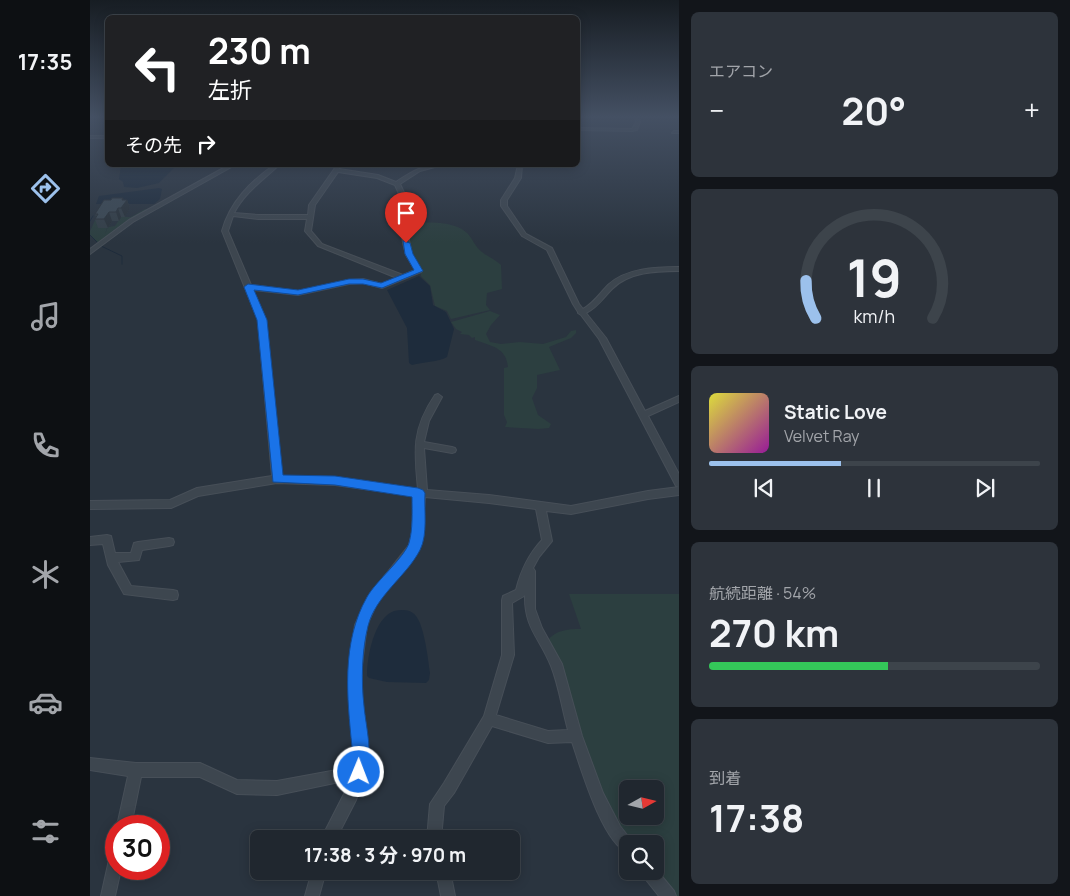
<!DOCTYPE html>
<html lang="ja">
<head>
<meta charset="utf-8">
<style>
  :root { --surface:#20272f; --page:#2d333b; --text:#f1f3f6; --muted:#a2a5aa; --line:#3d444b; --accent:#9cc1ec }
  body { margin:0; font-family:Manrope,"Noto Sans JP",sans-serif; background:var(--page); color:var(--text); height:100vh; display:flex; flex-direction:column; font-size:19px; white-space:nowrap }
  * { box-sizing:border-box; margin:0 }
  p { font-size:16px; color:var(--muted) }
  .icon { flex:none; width:28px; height:28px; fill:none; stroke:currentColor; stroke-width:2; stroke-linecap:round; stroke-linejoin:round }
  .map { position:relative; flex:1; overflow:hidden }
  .side { display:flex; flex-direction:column; gap:12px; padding:12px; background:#12151a; width:391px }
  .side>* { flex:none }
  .top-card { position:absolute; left:15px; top:15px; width:475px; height:152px; border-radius:8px; box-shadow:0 2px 12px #0003,0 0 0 1px var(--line); background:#202124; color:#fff; overflow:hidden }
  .needle { width:32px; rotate:82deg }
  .fabs { position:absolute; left:529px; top:780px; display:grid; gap:10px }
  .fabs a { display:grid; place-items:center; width:45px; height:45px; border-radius:8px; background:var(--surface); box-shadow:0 2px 12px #0003,0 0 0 1px var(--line); font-size:25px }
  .speed { position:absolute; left:15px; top:815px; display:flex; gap:10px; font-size:25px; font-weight:700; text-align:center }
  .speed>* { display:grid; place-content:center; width:65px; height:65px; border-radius:50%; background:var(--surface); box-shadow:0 2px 12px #0003,0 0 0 1px var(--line); line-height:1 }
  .speed .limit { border:8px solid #d22; background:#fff; color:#111 }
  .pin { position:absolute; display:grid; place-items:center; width:42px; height:42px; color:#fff; margin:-51px -21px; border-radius:50% 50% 50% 0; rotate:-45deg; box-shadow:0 0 5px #0007 }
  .pin .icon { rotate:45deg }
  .me { position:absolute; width:55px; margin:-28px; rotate:1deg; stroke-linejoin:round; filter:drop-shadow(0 0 4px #0008) }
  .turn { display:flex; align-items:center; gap:18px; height:105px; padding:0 20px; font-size:22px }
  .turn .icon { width:65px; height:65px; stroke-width:2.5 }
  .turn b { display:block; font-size:35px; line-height:42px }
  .then { display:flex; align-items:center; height:48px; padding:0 20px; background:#0003; gap:10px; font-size:19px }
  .big { font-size:38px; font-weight:700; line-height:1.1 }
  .side .card { flex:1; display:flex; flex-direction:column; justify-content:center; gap:8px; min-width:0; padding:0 18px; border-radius:8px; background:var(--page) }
  .side .dial { align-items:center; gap:0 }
  .dial svg { height:130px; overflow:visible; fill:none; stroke:var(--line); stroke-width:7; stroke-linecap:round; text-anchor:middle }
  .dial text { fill:var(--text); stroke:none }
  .song { display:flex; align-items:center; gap:15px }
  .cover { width:60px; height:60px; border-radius:8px; background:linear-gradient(135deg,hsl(60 70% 55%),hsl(300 70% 35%)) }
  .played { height:5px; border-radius:2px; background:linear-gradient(90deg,var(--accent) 40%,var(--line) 40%) }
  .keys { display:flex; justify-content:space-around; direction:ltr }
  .heat { display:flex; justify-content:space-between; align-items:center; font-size:28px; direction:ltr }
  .charge { height:8px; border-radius:4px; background:linear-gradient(90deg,#34c759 54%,var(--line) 0) }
  .trip { position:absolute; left:160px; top:830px; width:270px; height:50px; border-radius:8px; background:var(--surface); box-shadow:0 2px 12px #0003,0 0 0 1px var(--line); font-weight:700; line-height:50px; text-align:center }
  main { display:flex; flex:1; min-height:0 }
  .tabs { display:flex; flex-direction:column; width:90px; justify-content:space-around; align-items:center; background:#0d1013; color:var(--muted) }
  .tabs .icon { width:35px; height:35px }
  .tabs .selected { color:var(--accent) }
  .tabs b { font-size:22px; color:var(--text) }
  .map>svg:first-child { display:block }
  .green { fill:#2c3f40; fill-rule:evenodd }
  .water { fill:#1e2c3c }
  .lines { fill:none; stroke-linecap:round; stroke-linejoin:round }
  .stream { stroke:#1e2c3c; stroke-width:1 }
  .minor-casing { stroke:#474f58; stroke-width:2 }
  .minor { fill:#3d464f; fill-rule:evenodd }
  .wall { fill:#343f48 }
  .shaded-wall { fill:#2a333b }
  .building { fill:#3c4954; stroke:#2a333b }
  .route { fill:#1a73e8; stroke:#114b97 }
</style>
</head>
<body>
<main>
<nav class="tabs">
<b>17:35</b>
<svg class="icon selected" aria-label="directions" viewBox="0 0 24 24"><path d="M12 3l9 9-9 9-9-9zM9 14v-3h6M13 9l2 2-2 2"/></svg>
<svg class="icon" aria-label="music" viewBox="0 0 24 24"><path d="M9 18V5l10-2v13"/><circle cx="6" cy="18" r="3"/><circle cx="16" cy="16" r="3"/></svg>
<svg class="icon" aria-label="phone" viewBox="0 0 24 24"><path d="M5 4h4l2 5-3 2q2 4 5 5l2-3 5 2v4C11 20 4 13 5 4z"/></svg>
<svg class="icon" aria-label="climate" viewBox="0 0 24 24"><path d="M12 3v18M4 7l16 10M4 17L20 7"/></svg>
<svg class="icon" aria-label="car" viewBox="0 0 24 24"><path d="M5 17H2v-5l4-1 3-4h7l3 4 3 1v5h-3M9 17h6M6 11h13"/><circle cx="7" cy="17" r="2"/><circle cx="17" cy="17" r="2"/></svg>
<svg class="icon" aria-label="filters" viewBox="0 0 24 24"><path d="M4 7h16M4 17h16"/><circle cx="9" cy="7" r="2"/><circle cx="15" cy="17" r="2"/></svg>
</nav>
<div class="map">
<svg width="589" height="896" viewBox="0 0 589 896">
  <rect width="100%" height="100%" fill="#2a343f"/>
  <g class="green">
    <path d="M55 209 59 210 32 225 8 243 0 235V231L7 216 8 227 17 228 15 234 18 227 25 226 31 217H41Z"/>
    <path d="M320 222C339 223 363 220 377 233 383 239 385 247 392 252 398 257 405 259 411 265L412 289 397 293 396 305 400 310 361 319 357 311 345 306 340 285 331 276C331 267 323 262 320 254 317 244 319 232 320 222Z"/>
    <path d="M400 311 410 315 401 325 396 334 400 342 411 344 430 342 453 344 476 337 481 331 486 330V333L481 338 459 347 470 370 447 375V388L442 398 448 415 461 424 459 428 448 429 415 427 417 422 414 415V368L418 367C416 347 401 346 385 340V337L382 338 379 335 370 334 372 332 366 329 361 322Z"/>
    <path d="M479 594H589V896H585L565 871V844H541L526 824 508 791 457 641C466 630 477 629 491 629ZM538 789H565V816H538Z"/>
  </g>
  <g class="water">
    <path d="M31 165H87L69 183 47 188 34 187 33 182 29 179Z"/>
    <path d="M69 188 72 189 70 199 64 204H6L9 196Z"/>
    <path d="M329 276 340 286 343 305 356 312 364 329 357 357C348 362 333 362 322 365L319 363 317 328 297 290Z"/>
    <path d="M304 611C310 610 317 609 323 613 334 620 338 659 340 673L339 680 336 683 297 682 279 678 277 676C277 657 284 618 304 611Z"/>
  </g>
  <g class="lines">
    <g class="stream">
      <path d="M0 221 3 216"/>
      <path d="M0 235 11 246 32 256V264"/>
    </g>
    <defs>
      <g id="minor">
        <path d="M545 117H549L550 122 547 130 542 131 488 130V128L542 129 546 122Z"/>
        <path d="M584 131H589V133H582Z"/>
        <rect x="0" y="136" width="18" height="2"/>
        <path d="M139 165H145L43 222 0 254V249L39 220Z"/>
        <path d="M184 165H189C173 180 155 192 144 213L168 215H218L219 205 247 165 251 166 249 169 288 175 306 182C323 171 332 165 352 165L330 171 310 184 323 212 318 235 322 255 332 271 331 272 292 288 273 283 259 284 208 295 163 290 176 320 191 476 245 477 328 489C324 450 322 429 345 395L348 394 352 397 339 421 334 442 362 447 365 448 366 450 365 452 362 453 334 448 337 490 399 495 481 506 558 491 589 487V495L558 499 481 514 456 511 462 541 449 557 443 568 445 571V609L452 628 472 664 492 736 513 793 530 826 544 844H538V853C512 842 491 768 482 742L458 743 402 726 364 793 354 806 351 839H337L340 804 354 783 394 716 412 655V600L413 596 426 590C431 570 438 555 452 540L446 509 399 503 335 497 332 533 329 547 286 605 277 625 272 664 271 703 276 752V772L266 800 246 839H231L255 792 259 780 187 795 147 794 110 777H51L41 826H27L38 776 0 770V758L46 763H110L147 780 187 781 263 767 264 752 259 703 260 664 265 625 278 597 319 545 322 533 324 496 245 485 187 483 108 496 81 508 0 509V501L80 500 107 488 182 476 168 320 132 231C140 202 160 182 184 165ZM248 172 287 178 305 185 317 212 312 235 313 243 316 255 325 270 313 275 232 244 221 231 225 205ZM143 216 168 219H217L215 231 228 246 307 278 292 284 273 279 259 280 208 291 161 285 138 231ZM435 595C434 628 450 638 461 666 469 686 472 709 478 730L458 731 406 715 424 655 422 603 434 596Z"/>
        <path d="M428 165H432L431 178 417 200V206L436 234 462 248 489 304 493 309C504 303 510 293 518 285 536 268 566 267 589 267V271C566 271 539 272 522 289 513 298 508 307 496 313L516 338 555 411 589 396V402L558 416 589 474V487L586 486 509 339 491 315 488 313V312L483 304 457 250 432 236 411 206V200L425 178Z"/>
        <path d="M17 535 21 536 25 553H41L44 543 48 542 79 538 83 539 84 542 83 545 79 546 52 550 49 560 28 562 41 586 83 590 87 591 88 595 87 599 83 600 34 594 18 565 13 544 0 545V537Z"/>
        <path d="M26 853V869H31L25 896H11L19 860 21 855Z"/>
        <path d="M565 868 584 891 586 896H569L553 876 551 871H565Z"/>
        <path d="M222 871H236L229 896H215Z"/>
        <path d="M346 871H360L365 896H351Z"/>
      </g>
    </defs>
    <use href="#minor" class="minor-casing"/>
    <use href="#minor" class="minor"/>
  </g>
  <path class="wall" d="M34 200H37L40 208 35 217H31L29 221H22L18 228H8L5 219 6 217 5 214Z"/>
  <g class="shaded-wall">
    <path d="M33 198 35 202 37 200 40 208 35 217 31 208 32 200Z"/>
    <path d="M28 208 31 217 29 221 26 212Z"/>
    <path d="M19 212 22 221 18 228 14 219Z"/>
  </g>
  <path class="building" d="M22 198H33L32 200H37L31 208H28L26 212H19L14 219H5L8 214H5L14 200H21Z"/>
  <linearGradient id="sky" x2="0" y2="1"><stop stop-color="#171d23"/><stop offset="0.48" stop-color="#445063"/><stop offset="1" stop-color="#445063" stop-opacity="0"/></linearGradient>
  <rect width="589" height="243" fill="url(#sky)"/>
  <path class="route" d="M313 241 320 243 323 254 333 271 292 288 273 284H259L208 295 164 290 177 320 193 475 245 476 328 488 333 490 335 493C334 511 338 534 330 550 316 577 286 595 278 626 272 650 271 680 274 706 276 728 284 756 275 778L269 780 263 778C259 768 262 758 262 747 257 697 251 643 277 597 286 581 314 558 319 543 323 529 322 512 322 497L245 485 183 482 167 320 154 287 158 284 208 290 259 279H273L291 283 324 270 315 254Z"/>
</svg>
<div class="fabs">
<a><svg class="needle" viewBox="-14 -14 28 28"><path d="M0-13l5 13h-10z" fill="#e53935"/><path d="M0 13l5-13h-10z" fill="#a2a5aa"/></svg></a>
<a><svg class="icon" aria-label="search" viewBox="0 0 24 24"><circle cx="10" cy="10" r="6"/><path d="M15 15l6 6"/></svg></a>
</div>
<div class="speed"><div class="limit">30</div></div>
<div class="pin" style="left:316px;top:243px;background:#d93025"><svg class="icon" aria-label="arrive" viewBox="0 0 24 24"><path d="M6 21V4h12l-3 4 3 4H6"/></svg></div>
<svg class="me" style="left:269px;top:772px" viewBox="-20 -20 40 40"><circle r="17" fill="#1a73e8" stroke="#fff" stroke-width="3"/><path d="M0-11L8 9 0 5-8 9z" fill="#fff"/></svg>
<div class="trip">17:38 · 3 分 · 970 m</div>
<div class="top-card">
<div class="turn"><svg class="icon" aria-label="left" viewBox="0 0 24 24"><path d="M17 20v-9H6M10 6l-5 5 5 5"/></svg><div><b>230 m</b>左折</div></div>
<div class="then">その先<svg class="icon" aria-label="right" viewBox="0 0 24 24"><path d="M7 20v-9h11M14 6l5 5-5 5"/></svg></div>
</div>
</div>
<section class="side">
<div class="card"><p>エアコン</p>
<div class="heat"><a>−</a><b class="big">20°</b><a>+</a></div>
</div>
<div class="card dial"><svg viewBox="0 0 100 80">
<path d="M14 69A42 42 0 1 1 86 69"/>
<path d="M14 69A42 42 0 0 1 8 46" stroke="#9cc1ec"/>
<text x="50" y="56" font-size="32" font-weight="700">19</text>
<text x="50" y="72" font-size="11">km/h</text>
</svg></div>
<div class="card">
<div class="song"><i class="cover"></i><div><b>Static Love</b><p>Velvet Ray</p></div></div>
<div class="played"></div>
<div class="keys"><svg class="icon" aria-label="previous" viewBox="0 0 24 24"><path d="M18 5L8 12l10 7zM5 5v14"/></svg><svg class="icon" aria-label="pause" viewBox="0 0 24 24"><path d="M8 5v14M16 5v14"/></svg><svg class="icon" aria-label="next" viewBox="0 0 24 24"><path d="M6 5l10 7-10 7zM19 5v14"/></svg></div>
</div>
<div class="card"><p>航続距離 · 54%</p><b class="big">270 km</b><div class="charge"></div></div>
<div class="card"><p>到着</p><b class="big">17:38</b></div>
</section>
</main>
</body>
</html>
